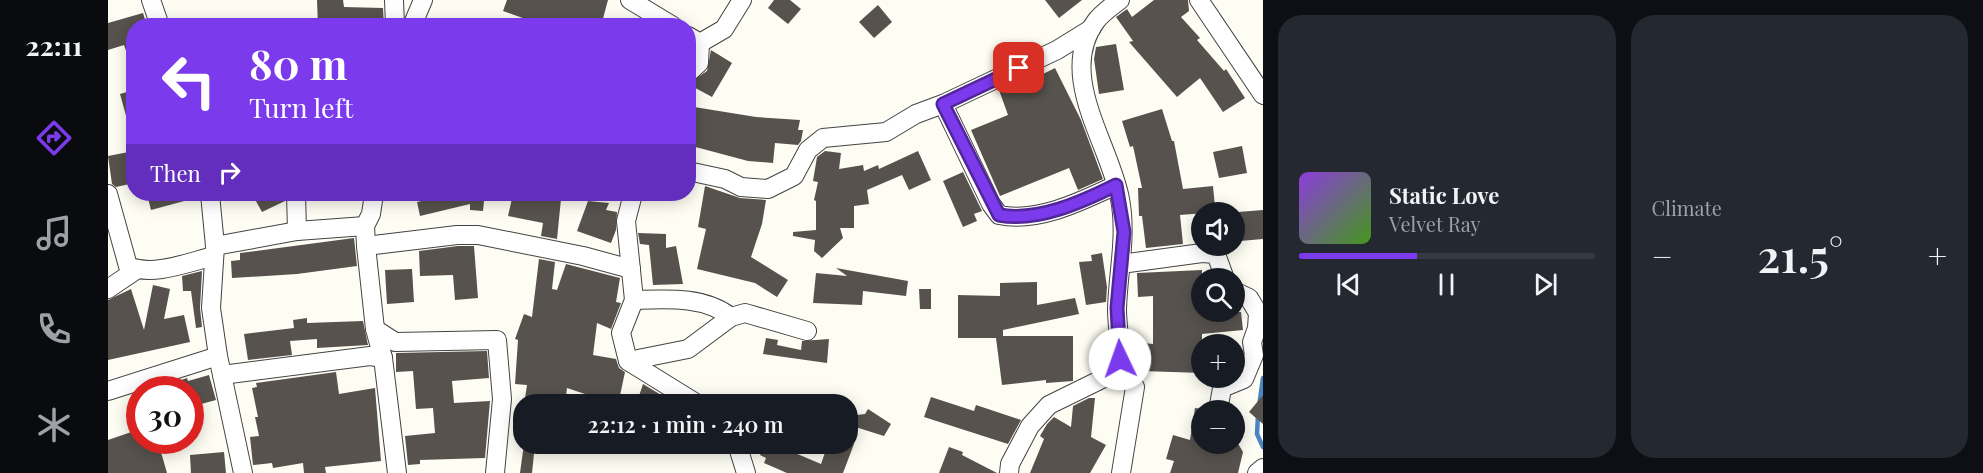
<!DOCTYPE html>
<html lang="en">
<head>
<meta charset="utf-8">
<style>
  :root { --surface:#171b24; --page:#242831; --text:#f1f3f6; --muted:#9ea1a6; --line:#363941; --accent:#7c3aed }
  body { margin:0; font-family:"Playfair Display",serif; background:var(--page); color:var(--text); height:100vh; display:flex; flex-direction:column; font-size:22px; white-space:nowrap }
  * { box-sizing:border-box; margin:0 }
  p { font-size:20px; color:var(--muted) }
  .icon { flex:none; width:33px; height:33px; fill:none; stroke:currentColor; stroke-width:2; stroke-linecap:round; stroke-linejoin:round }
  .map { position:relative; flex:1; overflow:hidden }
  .side { display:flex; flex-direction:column; gap:15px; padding:15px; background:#0d0f14; width:720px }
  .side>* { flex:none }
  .hud { position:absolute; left:18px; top:18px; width:570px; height:183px; border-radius:24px; box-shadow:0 3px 15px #0003; background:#7c3aed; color:#fff; overflow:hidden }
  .tools { position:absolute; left:1083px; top:202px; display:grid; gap:12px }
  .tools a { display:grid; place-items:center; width:54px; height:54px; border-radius:50%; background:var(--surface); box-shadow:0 3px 15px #0003; font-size:30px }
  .speed { position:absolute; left:18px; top:376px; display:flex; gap:12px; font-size:30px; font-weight:700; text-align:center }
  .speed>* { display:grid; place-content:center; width:78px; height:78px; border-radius:50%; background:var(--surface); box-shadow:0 3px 15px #0003; line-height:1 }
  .speed .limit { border:9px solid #d22; background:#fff; color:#111 }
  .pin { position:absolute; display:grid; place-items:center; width:51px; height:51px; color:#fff; margin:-26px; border-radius:12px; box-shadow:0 3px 9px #0006 }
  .me { position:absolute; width:66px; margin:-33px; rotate:357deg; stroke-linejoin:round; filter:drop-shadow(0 0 4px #0008) }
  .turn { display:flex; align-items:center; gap:21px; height:126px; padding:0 24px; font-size:27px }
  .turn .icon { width:78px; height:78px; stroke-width:2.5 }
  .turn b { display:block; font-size:42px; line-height:51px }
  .then { display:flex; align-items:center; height:57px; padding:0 24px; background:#0003; gap:12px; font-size:22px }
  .big { font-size:45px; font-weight:600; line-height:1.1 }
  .side .card { flex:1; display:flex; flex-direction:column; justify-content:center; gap:9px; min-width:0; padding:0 21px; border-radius:24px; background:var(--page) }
  .song { display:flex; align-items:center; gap:18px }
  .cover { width:72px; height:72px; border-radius:9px; background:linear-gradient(135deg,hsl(270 70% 55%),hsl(100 70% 35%)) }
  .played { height:6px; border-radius:3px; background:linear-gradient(90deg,var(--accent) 40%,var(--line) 40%) }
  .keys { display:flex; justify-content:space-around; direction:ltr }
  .heat { display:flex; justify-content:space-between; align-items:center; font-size:33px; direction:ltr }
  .side .tiles { flex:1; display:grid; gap:15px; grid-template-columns:repeat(2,1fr) }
  .trip { position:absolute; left:405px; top:394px; width:345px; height:60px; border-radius:24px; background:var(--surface); box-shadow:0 3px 15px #0003; font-weight:600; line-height:60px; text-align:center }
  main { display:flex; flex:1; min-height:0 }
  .dock { display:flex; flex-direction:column; width:108px; justify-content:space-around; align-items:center; background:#090b0e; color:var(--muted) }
  .dock .icon { width:42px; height:42px }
  .dock .selected { color:var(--accent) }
  .dock b { font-size:27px; color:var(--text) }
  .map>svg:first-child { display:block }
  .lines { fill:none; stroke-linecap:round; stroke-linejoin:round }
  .stream { stroke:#4985c3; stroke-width:4.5 }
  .building { fill:#57524d }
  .street-casing { stroke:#434343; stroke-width:20 }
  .street { stroke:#fff; stroke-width:18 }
  .route-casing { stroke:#51269a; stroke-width:15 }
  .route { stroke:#7c3aed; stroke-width:10 }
</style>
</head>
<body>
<main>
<nav class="dock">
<b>22:11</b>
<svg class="icon selected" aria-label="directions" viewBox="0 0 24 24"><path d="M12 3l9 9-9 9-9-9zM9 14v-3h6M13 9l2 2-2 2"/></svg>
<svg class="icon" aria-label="music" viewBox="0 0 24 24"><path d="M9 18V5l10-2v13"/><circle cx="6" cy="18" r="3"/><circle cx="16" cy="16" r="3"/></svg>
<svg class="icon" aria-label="phone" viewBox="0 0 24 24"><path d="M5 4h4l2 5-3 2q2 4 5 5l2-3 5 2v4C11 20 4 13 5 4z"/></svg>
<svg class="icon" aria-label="climate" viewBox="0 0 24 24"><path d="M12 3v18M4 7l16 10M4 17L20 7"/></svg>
</nav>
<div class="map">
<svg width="1155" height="473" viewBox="0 0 1155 473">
  <rect width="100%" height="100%" fill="#fefdf3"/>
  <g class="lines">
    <g class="stream">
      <path d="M1151 406 1155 378"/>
      <path d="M1150 415 1149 434 1155 447"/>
    </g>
  </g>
  <g class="building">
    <path d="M209 0H235L236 7 275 8 276 26H210Z"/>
    <path d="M399 0H500L493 26H437L395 11Z"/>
    <path d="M666 0H682L693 9 680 24 660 8Z"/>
    <path d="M937 0H974L951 18Z"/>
    <path d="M1046 0H1080L1081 11 1073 17 1092 38 1089 40 1116 71 1118 69 1137 98 1115 112 1092 78 1069 97 1021 42 1025 41 1008 17 1019 9 1024 17Z"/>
    <path d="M770 5 784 22 766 38 751 22Z"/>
    <path d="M35 13 39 26H26V65H23L16 45 0 50V23Z"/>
    <path d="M1008 44 1016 90 991 94 986 59 988 47Z"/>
    <path d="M603 50 624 63 604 97 580 84 599 71Z"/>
    <path d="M947 68 973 120 995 179 970 190 961 168 892 196 863 130 900 115 891 90 912 81 913 85Z"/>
    <path d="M26 90V130H22L12 94Z"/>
    <path d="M580 106 648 117 692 120 690 130H695L693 141 690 145 667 143 665 163 640 161 580 145Z"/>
    <path d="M1054 109 1064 141H1066L1075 189 1105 186 1107 207 1096 208 1097 213 1072 215 1075 244 1038 248 1034 216H1031L1030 188H1034L1025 146 1022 147 1014 121Z"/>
    <path d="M1134 146 1139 173 1111 178 1105 152Z"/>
    <path d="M26 151V183L8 187 4 184 0 156Z"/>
    <path d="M717 151 733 153 731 169 755 165 756 171 770 165 771 169 810 151 823 180 801 190 794 175 759 190 761 204 746 206V228H732L735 238 714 258 706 251 707 240 685 236V232L708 230V201L706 200 710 182 705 181 709 157Z"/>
    <path d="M855 172 874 211 866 214 869 221 855 227 835 181Z"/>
    <path d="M597 186 632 198 658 200 654 224 643 257 680 280 669 297 647 283 589 269 598 229 590 227Z"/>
    <path d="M39 194H90L91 197 43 210Z"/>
    <path d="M144 194H177V201L154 212Z"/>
    <path d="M344 194H387V198L376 201 375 211 362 210V204L312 216 309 202Z"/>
    <path d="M405 194 453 199 449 239 433 236 435 223 400 216Z"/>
    <path d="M480 201 501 203 498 210 509 212 508 230 503 243 469 231Z"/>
    <path d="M1155 210V239L1132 241 1130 212Z"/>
    <path d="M530 233 558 234V248L568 246 575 284 545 285 541 245 532 244Z"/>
    <path d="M246 238 249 266 189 274 124 278 123 261 132 260V253Z"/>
    <path d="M350 246H366L370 298 347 300 345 275 312 276 311 251Z"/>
    <path d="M994 253 999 287 998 302 978 305 971 262 984 261 983 255Z"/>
    <path d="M431 259 447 262 444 289 449 290 458 264 512 278 508 302 513 303 503 329 489 323 485 355 508 359 511 368 517 372 510 405H497L498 401 459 388 457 405H416L419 385 407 384 410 340 407 339 416 314 424 317Z"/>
    <path d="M728 268 800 281 798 296 755 291 754 305 705 303 708 273 739 276Z"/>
    <path d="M304 269 306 302 279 304 277 270Z"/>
    <path d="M1094 270V312H1133L1135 330 1094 334V373L1034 371 1035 343 1045 344V296L1030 297 1029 273Z"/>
    <path d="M94 271 92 308 94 327 88 328 83 291H75L74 276Z"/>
    <path d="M929 282V305L967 298 971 314 895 330V336H965V381L938 383V380L894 385 888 338H850V295L892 296V283Z"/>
    <path d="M45 285 62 289 56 319 76 315 82 342 0 360V300L23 289 36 330Z"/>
    <path d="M811 289H823V309H812Z"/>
    <path d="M199 318V323L255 321 260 345 209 348V339L182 341 184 355 140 360 136 334 186 328 185 320Z"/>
    <path d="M658 338 670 340 669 345 693 350 694 341 721 339 719 363 655 354Z"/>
    <path d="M379 351 381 378 344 381 346 403 382 401 377 458 312 460V464L300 465 297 436 327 433 325 408 308 409 305 371 288 372V353Z"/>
    <path d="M228 372 231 394 267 388 273 461 217 467 218 473H196L195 463 165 468 164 463 145 465 142 437 151 436 147 417H150L144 388 149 387 148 383Z"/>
    <path d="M101 375 108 400 82 407V390H45L79 378 80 381Z"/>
    <path d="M535 384 563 401 562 405H528Z"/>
    <path d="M1155 395V424L1141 412Z"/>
    <path d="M823 397 866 411 868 405 913 420 900 444 816 417Z"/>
    <path d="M981 398H987L983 437 998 445 982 473H922L936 439 932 436 939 424 946 417 963 427 965 406Z"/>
    <path d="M1087 408 1094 409V444L1116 450 1128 440 1135 452 1130 473H1062L1066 461 1058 459 1065 435 1082 440Z"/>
    <path d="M760 409 783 424 776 436 741 425 740 416 757 414Z"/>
    <path d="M32 429V441L80 443 53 452 59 473H0V440Z"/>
    <path d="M416 444H427L424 473H412Z"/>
    <path d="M657 444H674L673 447 713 464 720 444H746L735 473H679L656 463 658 458 652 455Z"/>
    <path d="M841 447 855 452 854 455 889 473H831Z"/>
    <path d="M116 452 118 473H83L82 455Z"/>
  </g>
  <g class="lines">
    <defs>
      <g id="street">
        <path d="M43 0 52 26"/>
        <path d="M286 0 287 26"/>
        <path d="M522 0 565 26"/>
        <path d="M1091 0 1155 95"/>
        <path d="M304 26 315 0"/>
        <path d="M580 36 592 43 591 63 580 73"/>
        <path d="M592 43 616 29 634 0"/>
        <path d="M835 104 883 204 891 215C930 223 974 201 1008 185"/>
        <path d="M580 171 617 179 633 187 660 189 686 176 700 150 715 138 778 132 808 114 835 104 949 50 983 29"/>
        <path d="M0 194 20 266C45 277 81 262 106 256"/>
        <path d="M102 194 107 246 103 308 110 356 135 473"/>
        <path d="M188 194 189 231"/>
        <path d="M266 194 263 214 257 226 258 246 267 329 275 358 289 473"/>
        <path d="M525 194 518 221 526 300 513 333 520 361 591 405"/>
        <path d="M107 246 189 231 257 226"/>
        <path d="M258 246 349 235H370L475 256 523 269"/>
        <path d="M1013 264 1094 253 1108 254 1117 279"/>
        <path d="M0 289 28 270"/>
        <path d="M526 300C559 299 596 296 623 317"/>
        <path d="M267 329 287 342 389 340 394 399 387 473"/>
        <path d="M1012 359 1027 387 1013 473"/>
        <path d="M520 361 580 349 623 317 637 313 699 331"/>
        <path d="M114 375 262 356 275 358"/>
        <path d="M0 391 110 356"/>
        <path d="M1110 411 1114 388 1136 379 1146 355 1144 342 1149 328 1150 313 1141 298 1126 291"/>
        <path d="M1126 429H1127"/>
        <path d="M629 444 638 473"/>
        <path d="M901 473 902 464 922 426 941 405 996 378 1010 368C1014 348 1009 328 1009 309 1010 272 1019 236 1012 199 1002 144 948 75 988 21 994 13 1004 6 1012 0"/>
        <path d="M1149 473 1155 468"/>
      </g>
    </defs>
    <use href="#street" class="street-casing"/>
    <use href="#street" class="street"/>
  </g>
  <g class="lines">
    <defs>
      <path id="route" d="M911 68 835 104 891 215C930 222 974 202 1008 185L1016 232 1009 308 1012 359"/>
    </defs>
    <use href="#route" class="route-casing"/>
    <use href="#route" class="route"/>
  </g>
</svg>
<div class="tools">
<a><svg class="icon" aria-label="sound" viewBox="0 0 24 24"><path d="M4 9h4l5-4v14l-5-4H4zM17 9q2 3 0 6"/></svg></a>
<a><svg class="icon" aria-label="search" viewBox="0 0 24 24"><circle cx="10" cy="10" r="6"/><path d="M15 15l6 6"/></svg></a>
<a>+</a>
<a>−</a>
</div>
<div class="speed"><div class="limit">30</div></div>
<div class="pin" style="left:911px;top:68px;background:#d93025"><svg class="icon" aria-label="arrive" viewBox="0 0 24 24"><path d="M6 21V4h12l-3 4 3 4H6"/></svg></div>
<svg class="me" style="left:1012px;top:359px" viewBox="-20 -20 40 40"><circle r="19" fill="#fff"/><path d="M0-13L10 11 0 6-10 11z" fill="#7c3aed"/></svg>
<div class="trip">22:12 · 1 min · 240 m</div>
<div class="hud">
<div class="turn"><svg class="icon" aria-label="left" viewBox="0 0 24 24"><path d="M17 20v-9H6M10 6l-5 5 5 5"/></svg><div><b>80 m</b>Turn left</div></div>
<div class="then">Then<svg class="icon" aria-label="right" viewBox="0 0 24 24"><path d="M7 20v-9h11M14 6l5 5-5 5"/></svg></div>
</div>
</div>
<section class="side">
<div class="tiles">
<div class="card">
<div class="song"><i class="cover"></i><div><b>Static Love</b><p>Velvet Ray</p></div></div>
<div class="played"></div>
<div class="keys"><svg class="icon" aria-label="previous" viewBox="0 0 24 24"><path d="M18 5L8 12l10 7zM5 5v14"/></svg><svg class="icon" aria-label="pause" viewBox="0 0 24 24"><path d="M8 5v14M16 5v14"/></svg><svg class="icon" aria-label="next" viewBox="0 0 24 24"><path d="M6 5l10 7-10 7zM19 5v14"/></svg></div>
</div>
<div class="card"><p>Climate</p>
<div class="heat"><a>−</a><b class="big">21.5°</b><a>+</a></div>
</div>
</div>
</section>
</main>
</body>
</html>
